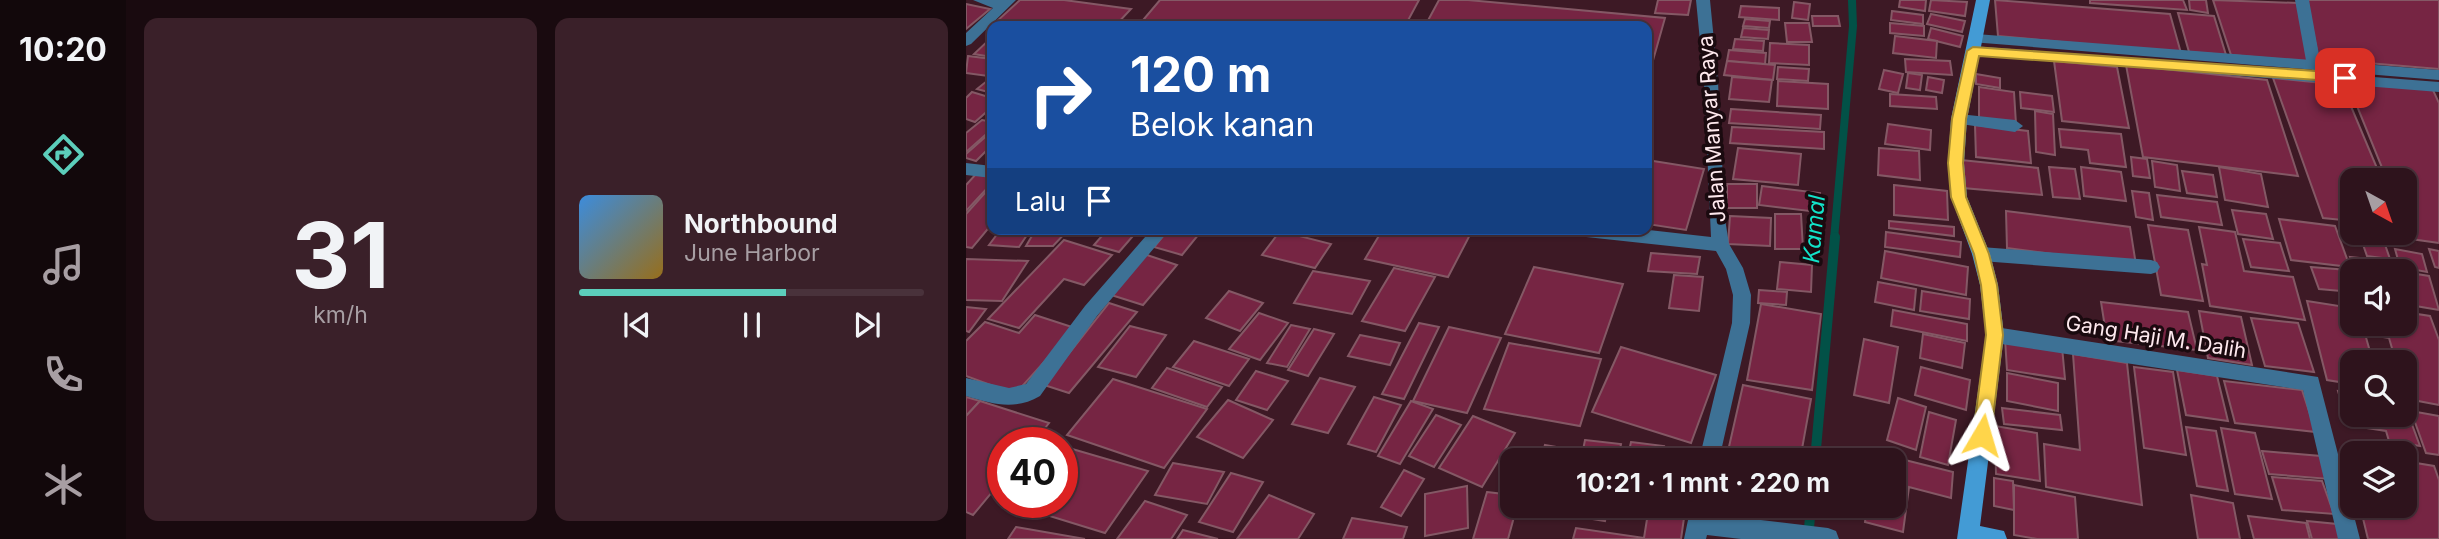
<!DOCTYPE html>
<html lang="id">
<head>
<meta charset="utf-8">
<style>
  :root { --surface:#2e131c; --page:#3a2029; --text:#f1f3f6; --muted:#a79ea3; --line:#49323b; --accent:#5ccebb }
  body { margin:0; font-family:Inter,sans-serif; background:var(--page); color:var(--text); height:100vh; display:flex; flex-direction:column; font-size:26px; white-space:nowrap }
  * { box-sizing:border-box; margin:0 }
  p { font-size:23px; color:var(--muted) }
  .icon { flex:none; width:38px; height:38px; fill:none; stroke:currentColor; stroke-width:2; stroke-linecap:round; stroke-linejoin:round }
  .map { position:relative; flex:1; overflow:hidden }
  .details { display:flex; flex-direction:column; gap:18px; padding:18px; background:#190a0f; width:840px }
  .details>* { flex:none }
  .hud { position:absolute; left:21px; top:21px; width:665px; height:214px; border-radius:14px; box-shadow:0 2px 5px #0004,0 0 0 2px var(--line); background:#1a4fa0; color:#fff; overflow:hidden }
  .needle { width:46px; rotate:140deg }
  .fabs { position:absolute; left:1374px; top:168px; display:grid; gap:14px }
  .fabs a { display:grid; place-items:center; width:77px; height:77px; border-radius:14px; background:var(--surface); box-shadow:0 2px 5px #0004,0 0 0 2px var(--line); font-size:35px }
  .speed { position:absolute; left:21px; top:427px; display:flex; gap:14px; font-size:35px; font-weight:700; text-align:center }
  .speed>* { display:grid; place-content:center; width:91px; height:91px; border-radius:50%; background:var(--surface); box-shadow:0 2px 5px #0004,0 0 0 2px var(--line); line-height:1 }
  .speed .limit { border:10px solid #d22; background:#fff; color:#111 }
  .pin { position:absolute; display:grid; place-items:center; width:60px; height:60px; color:#fff; margin:-30px; border-radius:14px; box-shadow:0 4px 10px #0006 }
  .me { position:absolute; width:77px; margin:-38px; rotate:7deg; stroke-linejoin:round; filter:drop-shadow(0 0 5px #0008) }
  .turn { display:flex; align-items:center; gap:24px; height:147px; padding:0 28px; font-size:32px }
  .turn .icon { width:91px; height:91px; stroke-width:2.5 }
  .turn b { display:block; font-size:49px; line-height:60px }
  .then { display:flex; align-items:center; height:66px; padding:0 28px; background:#0003; gap:14px; font-size:26px }
  .details .card { flex:1; display:flex; flex-direction:column; justify-content:center; gap:10px; min-width:0; padding:0 24px; border-radius:14px; background:var(--page) }
  .details .dial { align-items:center; gap:0 }
  .dial b { font-size:91px; line-height:1 }
  .song { display:flex; align-items:center; gap:21px }
  .cover { width:84px; height:84px; border-radius:10px; background:linear-gradient(135deg,hsl(210 70% 55%),hsl(40 70% 35%)) }
  .played { height:7px; border-radius:4px; background:linear-gradient(90deg,var(--accent) 60%,var(--line) 60%) }
  .keys { display:flex; justify-content:space-around; direction:ltr }
  .details .tiles { flex:1; display:grid; gap:18px; grid-template-columns:repeat(2,1fr) }
  .trip { position:absolute; left:534px; top:448px; width:406px; height:70px; border-radius:14px; background:var(--surface); box-shadow:0 2px 5px #0004,0 0 0 2px var(--line); font-weight:700; line-height:70px; text-align:center }
  main { display:flex; flex:1; min-height:0 }
  .dock { display:flex; flex-direction:column; width:126px; justify-content:space-around; align-items:center; background:#12080b; color:var(--muted) }
  .dock .icon { width:49px; height:49px }
  .dock .on { color:var(--accent) }
  .dock b { font-size:32px; color:var(--text) }
  .map>svg:first-child { display:block }
  .lines { fill:none; stroke-linecap:round; stroke-linejoin:round }
  .stream-far1 { stroke:#025147; stroke-width:8 }
  .stream { stroke:#025147; stroke-width:10 }
  .building { fill:#762543; stroke:#845865; stroke-width:2 }
  .lane { fill:#3d7195; fill-rule:evenodd }
  .street { fill:#3d7195; fill-rule:evenodd }
  .secondary { fill:#439bd5; fill-rule:evenodd }
  .route { fill:#ffd54a; stroke:#a68a30; stroke-width:2 }
  .labels { text-anchor:middle; stroke-width:7; stroke-linejoin:round; paint-order:stroke }
  .street-label { font-size:21px; fill:#fee9ee; stroke:#1a0a0f }
  .water-label { font-size:23px; font-style:italic; fill:#12e3c9; stroke:#1a0a0f }
</style>
</head>
<body>
<main>
<nav class="dock">
<b>10:20</b>
<svg class="icon on" aria-label="directions" viewBox="0 0 24 24"><path d="M12 3l9 9-9 9-9-9zM9 14v-3h6M13 9l2 2-2 2"/></svg>
<svg class="icon" aria-label="music" viewBox="0 0 24 24"><path d="M9 18V5l10-2v13"/><circle cx="6" cy="18" r="3"/><circle cx="16" cy="16" r="3"/></svg>
<svg class="icon" aria-label="phone" viewBox="0 0 24 24"><path d="M5 4h4l2 5-3 2q2 4 5 5l2-3 5 2v4C11 20 4 13 5 4z"/></svg>
<svg class="icon" aria-label="climate" viewBox="0 0 24 24"><path d="M12 3v18M4 7l16 10M4 17L20 7"/></svg>
</nav>
<section class="details">
<div class="tiles">
<div class="card dial"><b>31</b><p>km/h</p></div>
<div class="card">
<div class="song"><i class="cover"></i><div><b>Northbound</b><p>June Harbor</p></div></div>
<div class="played"></div>
<div class="keys"><svg class="icon" aria-label="previous" viewBox="0 0 24 24"><path d="M18 5L8 12l10 7zM5 5v14"/></svg><svg class="icon" aria-label="pause" viewBox="0 0 24 24"><path d="M8 5v14M16 5v14"/></svg><svg class="icon" aria-label="next" viewBox="0 0 24 24"><path d="M6 5l10 7-10 7zM19 5v14"/></svg></div>
</div>
</div>
</section>
<div class="map">
<svg width="1473" height="539" viewBox="0 0 1473 539">
  <rect width="100%" height="100%" fill="#3d1925"/>
  <g class="lines">
    <path class="stream-far1" d="M868 239 887 26 886 0"/>
    <g class="stream">
      <path d="M849 460 869 237"/>
      <path d="M842 539 845 506"/>
    </g>
  </g>
  <g class="building">
    <path d="M54 0H98L165 9 149 26H56L30 22Z"/>
    <path d="M194 0H453L439 26H172Z"/>
    <path d="M473 0H502L699 18 684 71H681V26H459Z"/>
    <path d="M692 0H725L722 15 689 13Z"/>
    <path d="M934 0H960L959 11 933 7Z"/>
    <path d="M965 0 1001 2 999 16 963 11Z"/>
    <path d="M1029 0 1204 14 1215 53 1032 36Z"/>
    <path d="M1124 0H1217L1221 10 1124 3Z"/>
    <path d="M1223 0H1240L1242 13 1224 10Z"/>
    <path d="M1247 0 1332 3 1343 62 1265 55Z"/>
    <path d="M1341 0H1473V69L1389 62 1392 66 1353 62Z"/>
    <path d="M828 2 844 4 842 20 826 18Z"/>
    <path d="M0 4 24 9 0 29Z"/>
    <path d="M775 6 813 8V20L773 17Z"/>
    <path d="M926 11 957 15V24L925 20Z"/>
    <path d="M1212 13 1248 16 1260 55 1223 52Z"/>
    <path d="M965 14 999 21 996 32 961 24Z"/>
    <path d="M846 16H872L874 26H847Z"/>
    <path d="M779 19 804 21 803 28 777 26Z"/>
    <path d="M819 23H843L846 42H821Z"/>
    <path d="M924 23 958 26V36L924 33Z"/>
    <path d="M777 28 803 30 802 39 775 37Z"/>
    <path d="M965 28 997 36 994 47 962 39Z"/>
    <path d="M929 36 971 41 970 58 927 53Z"/>
    <path d="M26 37V57L8 54Z"/>
    <path d="M769 39 798 41 797 51 767 49Z"/>
    <path d="M804 43 843 45V65L803 63Z"/>
    <path d="M763 50 800 53 799 64 761 61Z"/>
    <path d="M2 56 26 59V72L22 76 0 73Z"/>
    <path d="M939 59 984 61 986 75 940 72Z"/>
    <path d="M761 61 809 65 807 80 758 75Z"/>
    <path d="M1088 61 1151 67 1163 128 1096 121Z"/>
    <path d="M1160 65 1301 80 1332 176 1177 157Z"/>
    <path d="M812 67 843 69 842 81 811 79Z"/>
    <path d="M918 70 937 74 932 93 913 89Z"/>
    <path d="M942 73 956 75 954 90 940 88Z"/>
    <path d="M1010 74 1034 78V88L1010 84Z"/>
    <path d="M26 77V93L11 89Z"/>
    <path d="M766 77 806 80 803 102 763 99Z"/>
    <path d="M962 77 978 80 976 93 960 90Z"/>
    <path d="M1307 78 1376 85 1416 180H1386V221L1357 218Z"/>
    <path d="M1380 79 1466 88 1473 103V243L1445 239 1438 223V180H1421Z"/>
    <path d="M812 81 862 84V109L811 106Z"/>
    <path d="M1013 87 1048 92 1050 124 1013 119Z"/>
    <path d="M6 92 26 98V107L9 122 0 119V98Z"/>
    <path d="M1054 92 1086 96 1088 112 1055 108Z"/>
    <path d="M924 94 970 97 971 109 924 106Z"/>
    <path d="M765 109 855 115 854 129 763 123Z"/>
    <path d="M1069 111 1087 114 1089 155 1070 152Z"/>
    <path d="M16 120 26 122V129L0 152V133Z"/>
    <path d="M922 124 965 130 964 150 919 144Z"/>
    <path d="M1009 125 1062 131 1065 163 1010 157Z"/>
    <path d="M766 127 858 132V149L764 143Z"/>
    <path d="M1093 129 1155 134 1160 167 1124 163 1122 150 1095 147Z"/>
    <path d="M26 131V145L10 161 0 158V154Z"/>
    <path d="M772 148 835 154 832 185 767 179Z"/>
    <path d="M913 148 953 151 954 180 912 175Z"/>
    <path d="M1165 157 1181 159 1184 178 1167 176Z"/>
    <path d="M681 160 738 169 720 230 681 224Z"/>
    <path d="M995 160 1072 168 1076 195 997 188Z"/>
    <path d="M1186 161 1211 165 1214 191 1189 187Z"/>
    <path d="M1083 167 1109 169 1114 199 1087 197Z"/>
    <path d="M1115 167 1155 172 1160 201 1118 196Z"/>
    <path d="M1253 167 1295 174 1302 207 1259 200Z"/>
    <path d="M1216 171 1247 175 1251 197 1221 193Z"/>
    <path d="M10 174 26 177V183L0 211V185Z"/>
    <rect x="761" y="184" width="30" height="24"/>
    <path d="M26 185V224L6 248 0 247V214Z"/>
    <path d="M928 185 981 191 982 220 928 215Z"/>
    <path d="M796 186 854 193 852 212 793 205Z"/>
    <path d="M1166 191 1183 193 1187 220 1170 217Z"/>
    <path d="M1191 195 1251 202 1256 225 1195 217Z"/>
    <path d="M1266 210 1300 214 1307 239 1272 234Z"/>
    <path d="M1040 211 1164 227 1170 265 1041 248Z"/>
    <path d="M809 214H835L837 249H809Z"/>
    <path d="M764 216 805 218 804 246 762 244Z"/>
    <path d="M1313 219 1369 226 1384 267 1325 260Z"/>
    <path d="M923 221 988 227V236L923 228Z"/>
    <path d="M1182 225 1222 230 1237 301 1195 295Z"/>
    <path d="M1233 227 1269 232 1278 271 1327 277 1339 320 1244 306 1236 264 1241 265Z"/>
    <path d="M35 229H65L53 247 23 245Z"/>
    <path d="M70 229H103L87 246H60Z"/>
    <path d="M142 229H173L153 252 128 245Z"/>
    <path d="M203 229H237L216 255 188 247Z"/>
    <path d="M417 229H498L506 231 482 277 399 259Z"/>
    <path d="M314 231 365 244 349 268 296 255Z"/>
    <path d="M920 232 995 242 994 257 919 247Z"/>
    <path d="M1393 233 1416 236 1424 259 1401 256Z"/>
    <path d="M1277 239 1314 243 1323 271 1285 267Z"/>
    <path d="M98 240 146 255 118 285 98 279 53 328 22 319Z"/>
    <path d="M1429 249 1456 254 1461 272 1434 267Z"/>
    <path d="M1463 249 1473 251V268L1469 267Z"/>
    <path d="M919 251 1002 267 1000 295 915 278Z"/>
    <path d="M685 253 734 257 731 274 682 271Z"/>
    <path d="M178 254 211 265 177 305 142 294Z"/>
    <path d="M1384 257 1423 261 1427 271H1389Z"/>
    <path d="M0 259 62 261 36 301 0 300Z"/>
    <path d="M814 262 846 265 845 292 811 289Z"/>
    <path d="M568 267 657 284 633 353 539 334Z"/>
    <path d="M1345 267 1382 270 1386 280V292L1353 289Z"/>
    <path d="M428 268 469 277 439 331 396 321Z"/>
    <path d="M347 271 404 281 386 314 328 303Z"/>
    <path d="M1438 272 1463 276 1473 310 1444 305 1438 290Z"/>
    <path d="M708 275 737 277 733 311 703 308Z"/>
    <path d="M912 282 950 289 948 310 909 302Z"/>
    <path d="M793 290 821 292 820 305 792 303Z"/>
    <path d="M263 291 297 303 274 331 240 318Z"/>
    <path d="M956 291 1004 299 1003 319 954 311Z"/>
    <path d="M1341 301 1386 308V324H1438V312L1464 316 1473 340V405L1442 399 1438 389V362H1430L1423 338 1399 334 1407 362H1386V384L1361 380Z"/>
    <path d="M1135 302 1222 312 1231 350 1141 340Z"/>
    <path d="M143 303 171 312 103 393 78 385Z"/>
    <path d="M795 304 855 314 846 390 781 380Z"/>
    <path d="M0 307 20 309 3 332 0 331Z"/>
    <path d="M927 310 1001 324V341L925 326Z"/>
    <path d="M1233 311 1275 317 1286 365 1242 358Z"/>
    <path d="M293 313 322 323 294 360 263 349Z"/>
    <path d="M69 315 109 328 49 394 0 376V341L19 322 53 333Z"/>
    <path d="M1285 318 1332 323 1348 372 1299 366Z"/>
    <path d="M453 323 473 327 438 399 416 394Z"/>
    <path d="M325 325 344 329 321 367 301 363Z"/>
    <path d="M164 326 200 335 170 377 132 367Z"/>
    <path d="M483 327 535 338 501 413 447 401Z"/>
    <path d="M348 329 368 334 342 376 322 370Z"/>
    <path d="M957 334 999 343 996 368 954 358Z"/>
    <path d="M394 335 434 343 424 365 382 356Z"/>
    <path d="M898 339 932 347 923 403 888 395Z"/>
    <path d="M1039 339 1096 347 1099 379 1041 370Z"/>
    <path d="M228 341 283 359 263 386 207 367Z"/>
    <path d="M543 343 635 359 614 426 518 409Z"/>
    <path d="M655 347 750 375 725 443 626 412Z"/>
    <path d="M1107 354 1161 363 1176 505 1080 487 1078 444 1114 450Z"/>
    <path d="M955 367 1004 380 1000 410 949 395Z"/>
    <path d="M1168 367 1207 372 1220 455 1178 448Z"/>
    <path d="M201 368 256 387 241 407 186 388Z"/>
    <path d="M1211 370 1251 376 1262 421 1220 415Z"/>
    <path d="M290 371 322 381 301 410 270 400Z"/>
    <path d="M1041 373 1092 383V411L1041 401Z"/>
    <path d="M354 378 389 387 362 433 326 424Z"/>
    <path d="M147 379 241 409 198 468 101 435Z"/>
    <path d="M1258 381 1336 390 1350 432 1269 423Z"/>
    <path d="M777 385 845 399 834 460H760Z"/>
    <path d="M1372 391 1386 393V415H1438V403L1454 446 1423 441 1420 431 1382 425Z"/>
    <path d="M0 397 14 401 0 416Z"/>
    <path d="M408 397 435 405 410 452 382 444Z"/>
    <path d="M932 398 960 407 950 450 921 440Z"/>
    <path d="M262 400 307 420 277 458 231 437Z"/>
    <path d="M14 401 83 423 67 443H37V479L7 515 0 512V416Z"/>
    <path d="M445 401 467 409 434 464 412 456Z"/>
    <path d="M1036 408 1094 415 1096 430 1038 424Z"/>
    <path d="M1445 411 1473 416V455L1460 453Z"/>
    <path d="M963 412 990 420 982 465 954 457Z"/>
    <path d="M470 415 495 425 468 467 443 456Z"/>
    <path d="M507 416 549 433 516 487 473 468Z"/>
    <path d="M1029 426 1071 433 1074 481 1030 474Z"/>
    <path d="M1220 427 1250 431 1262 491 1231 486Z"/>
    <path d="M1255 428 1289 433 1306 499 1269 494Z"/>
    <path d="M619 440 655 444 652 460H615Z"/>
    <path d="M665 442 698 446 695 460H661Z"/>
    <path d="M579 445 608 450 605 460H574Z"/>
    <path d="M96 446 182 471 139 533 48 505 50 502H96Z"/>
    <path d="M1296 451 1355 456 1363 479 1303 474Z"/>
    <path d="M923 456 987 472 985 498 943 487 937 532 899 522 901 506H928V460H923Z"/>
    <path d="M1438 461 1468 466 1473 480V539H1402L1394 506H1438Z"/>
    <path d="M207 463 258 472 241 504 189 495Z"/>
    <path d="M438 470 458 479 435 516 415 507Z"/>
    <path d="M265 473 297 482 267 532 233 522Z"/>
    <path d="M1306 477 1356 481 1368 514 1316 510Z"/>
    <path d="M1028 478 1047 481 1048 510 1028 506Z"/>
    <path d="M1048 485 1109 497 1112 539H1071L1048 535Z"/>
    <path d="M501 486 502 528 459 536V494Z"/>
    <path d="M521 492 546 495V506H551L542 539H507Z"/>
    <path d="M303 495 348 514 332 539H271Z"/>
    <path d="M1225 495 1267 503 1274 539H1232Z"/>
    <path d="M179 501 221 515 205 539H151Z"/>
    <path d="M560 506H592L589 515 558 510Z"/>
    <path d="M604 506H642L639 521 602 515Z"/>
    <path d="M682 513 718 518 715 539H607L610 528 678 538Z"/>
    <path d="M1282 516 1340 523 1344 539H1288Z"/>
    <path d="M386 518 441 527 437 539H377Z"/>
    <path d="M1341 521 1371 524 1375 539H1346Z"/>
    <path d="M50 527 119 539H42Z"/>
    <path d="M217 530 252 539H211Z"/>
  </g>
  <g class="lines">
    <g class="lane">
      <path d="M1329 0H1343L1355 66 1353 69 1348 71 1341 66Z"/>
      <path d="M1007 46 1473 82V92L1002 54 1000 51Z"/>
      <path d="M993 114 1049 120 1057 126 1049 132 988 123 985 119Z"/>
    </g>
    <g class="street">
      <path d="M7 0H50L5 44 0 46V33L27 8Z"/>
      <path d="M730 0H744L752 82 759 219 763 244 777 268 785 295 784 323 753 460H733L766 323 767 295 760 269 750 251 611 236 605 234 603 229H674L745 237 738 82Z"/>
      <path d="M1010 34 1473 70V80L1005 42 1003 39Z"/>
      <path d="M0 163 26 166V178L0 175Z"/>
      <path d="M186 229H204L131 316 74 396C48 411 27 404 0 396V378L43 388 60 384 119 306Z"/>
      <path d="M1015 247 1185 260 1191 262 1194 267 1191 272 1185 274 1015 261 1009 259 1006 254 1009 249Z"/>
      <path d="M1029 327 1352 377 1394 539H1372L1337 390 1029 343 1022 341 1020 335 1022 329Z"/>
      <path d="M725 506H745L744 514 862 528 870 531 873 539H775L741 535 740 539H718Z"/>
    </g>
    <path class="secondary" d="M1010 0H1024L1001 119 998 163 1001 197 1024 254 1032 285 1038 335 1014 526 1038 531 1041 539H991L1020 335 1014 285 1006 254 985 197 982 163 985 119Z"/>
  </g>
  <path class="route" d="M1007 47 1379 73 1385 78 1379 82 1013 56 1000 119 997 163 1000 197 1023 254 1031 285 1037 335 1025 435 1022 441 1016 443 1009 441 1007 435 1020 335 1015 285 1008 254 985 197 982 163 986 119 1001 51Z"/>
  <g class="labels">
    <g class="street-label">
      <text transform="translate(746 129) rotate(-94)" y="7">Jalan Manyar Raya</text>
      <text transform="translate(1190 337) rotate(9)" y="7">Gang Haji M. Dalih</text>
    </g>
    <g class="water-label">
      <text transform="translate(848 229) rotate(-85)" y="8">Kamal</text>
    </g>
  </g>
</svg>
<div class="fabs">
<a><svg class="needle" viewBox="-14 -14 28 28"><path d="M0-13l5 13h-10z" fill="#e53935"/><path d="M0 13l5-13h-10z" fill="#a79ea3"/></svg></a>
<a><svg class="icon" aria-label="sound" viewBox="0 0 24 24"><path d="M4 9h4l5-4v14l-5-4H4zM17 9q2 3 0 6"/></svg></a>
<a><svg class="icon" aria-label="search" viewBox="0 0 24 24"><circle cx="10" cy="10" r="6"/><path d="M15 15l6 6"/></svg></a>
<a><svg class="icon" aria-label="layers" viewBox="0 0 24 24"><path d="M12 4l9 5-9 5-9-5zM3 14l9 5 9-5"/></svg></a>
</div>
<div class="speed"><div class="limit">40</div></div>
<div class="pin" style="left:1379px;top:78px;background:#d93025"><svg class="icon" aria-label="arrive" viewBox="0 0 24 24"><path d="M6 21V4h12l-3 4 3 4H6"/></svg></div>
<svg class="me" style="left:1016px;top:435px" viewBox="-20 -20 40 40"><path d="M0-17L14 15 0 8-14 15z" fill="#ffd54a" stroke="#fff" stroke-width="4"/></svg>
<div class="trip">10:21 · 1 mnt · 220 m</div>
<div class="hud">
<div class="turn"><svg class="icon" aria-label="right" viewBox="0 0 24 24"><path d="M7 20v-9h11M14 6l5 5-5 5"/></svg><div><b>120 m</b>Belok kanan</div></div>
<div class="then">Lalu<svg class="icon" aria-label="arrive" viewBox="0 0 24 24"><path d="M6 21V4h12l-3 4 3 4H6"/></svg></div>
</div>
</div>
</main>
</body>
</html>
